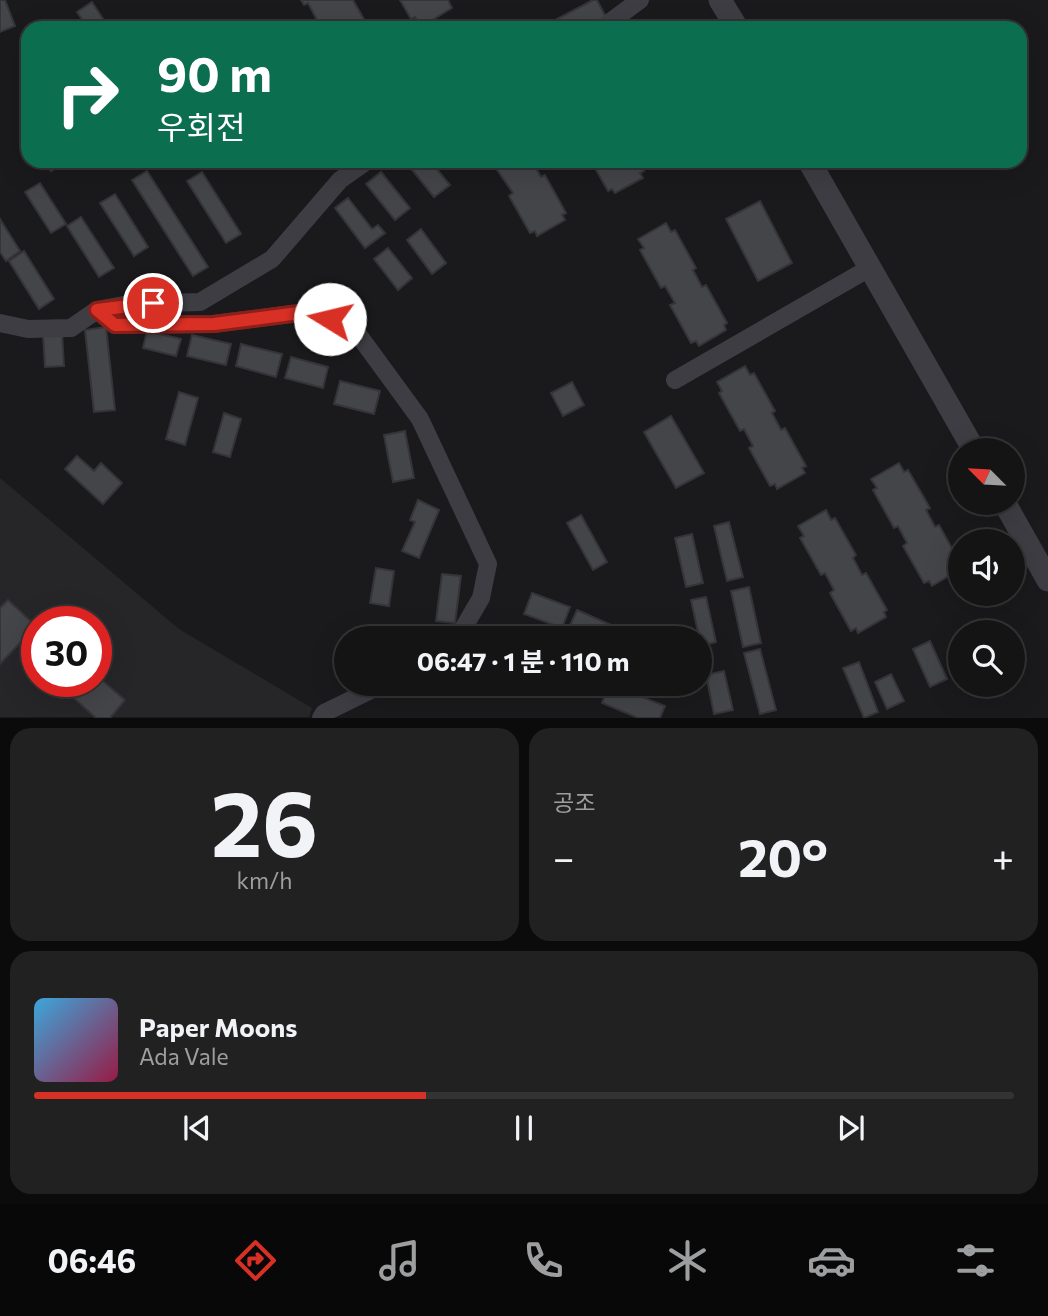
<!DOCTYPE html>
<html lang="ko">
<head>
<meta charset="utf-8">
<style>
  :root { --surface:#141415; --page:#212122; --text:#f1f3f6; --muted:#9d9ea0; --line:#333334; --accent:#d93025 }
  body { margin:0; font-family:Commissioner,"Noto Sans KR",sans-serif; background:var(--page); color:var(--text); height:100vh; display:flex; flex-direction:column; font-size:26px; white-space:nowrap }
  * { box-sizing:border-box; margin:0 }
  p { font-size:23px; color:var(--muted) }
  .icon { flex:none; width:38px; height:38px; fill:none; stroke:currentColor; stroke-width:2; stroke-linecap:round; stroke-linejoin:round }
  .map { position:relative; height:718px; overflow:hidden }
  .details { display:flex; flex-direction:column; gap:10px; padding:10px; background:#0b0b0c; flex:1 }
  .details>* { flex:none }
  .hud { position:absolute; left:21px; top:21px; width:1006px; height:147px; border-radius:21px; box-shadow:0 7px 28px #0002,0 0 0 2px var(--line); background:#0b6e4f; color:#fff; overflow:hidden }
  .needle { width:46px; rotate:294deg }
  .buttons { position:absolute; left:948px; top:438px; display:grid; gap:14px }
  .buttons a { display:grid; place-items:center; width:77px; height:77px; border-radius:50%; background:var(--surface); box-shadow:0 7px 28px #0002,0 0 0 2px var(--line); font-size:35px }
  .speed { position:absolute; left:21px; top:606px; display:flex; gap:14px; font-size:35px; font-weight:700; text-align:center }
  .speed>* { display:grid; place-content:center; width:91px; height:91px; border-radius:50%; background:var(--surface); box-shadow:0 7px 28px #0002,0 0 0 2px var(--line); line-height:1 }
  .speed .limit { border:10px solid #d22; background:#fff; color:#111 }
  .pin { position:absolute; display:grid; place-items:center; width:60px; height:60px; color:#fff; margin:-30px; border:4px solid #fff; border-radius:50%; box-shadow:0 2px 7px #0007 }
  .me { position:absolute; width:77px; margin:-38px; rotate:279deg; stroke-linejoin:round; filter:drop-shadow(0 0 5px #0008) }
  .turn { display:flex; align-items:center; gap:24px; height:147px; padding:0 21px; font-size:32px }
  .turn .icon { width:91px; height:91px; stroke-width:2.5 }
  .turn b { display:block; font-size:49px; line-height:60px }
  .big { font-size:52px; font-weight:700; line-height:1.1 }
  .details .tile { flex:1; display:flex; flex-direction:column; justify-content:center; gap:10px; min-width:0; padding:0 24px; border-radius:21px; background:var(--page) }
  .details .dial { align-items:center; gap:0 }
  .dial b { font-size:91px; line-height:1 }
  .song { display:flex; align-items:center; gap:21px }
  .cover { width:84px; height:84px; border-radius:10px; background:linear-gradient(135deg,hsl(200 70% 55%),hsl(340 70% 35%)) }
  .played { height:7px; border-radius:4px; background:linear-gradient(90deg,var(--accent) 40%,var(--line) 40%) }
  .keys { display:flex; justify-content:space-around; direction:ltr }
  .heat { display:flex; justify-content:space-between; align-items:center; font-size:38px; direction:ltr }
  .details .tiles { flex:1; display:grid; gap:10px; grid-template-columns:1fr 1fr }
  .tile:last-child { grid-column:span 2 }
  .trip { position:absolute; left:334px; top:626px; width:378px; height:70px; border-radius:35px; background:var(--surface); box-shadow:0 7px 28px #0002,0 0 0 2px var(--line); font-weight:700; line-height:70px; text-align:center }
  .tabs { display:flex; height:112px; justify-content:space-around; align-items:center; background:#080808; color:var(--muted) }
  .tabs .icon { width:49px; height:49px }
  .tabs .on { color:var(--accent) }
  .tabs b { font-size:32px; color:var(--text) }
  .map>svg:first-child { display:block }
  .built { fill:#262629; fill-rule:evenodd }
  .building { fill:#444549; stroke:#353438; stroke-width:2 }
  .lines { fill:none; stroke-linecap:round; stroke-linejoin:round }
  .minor { stroke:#3d3d43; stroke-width:18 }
  .tertiary { stroke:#3d3d43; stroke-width:23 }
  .route-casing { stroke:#8d1f18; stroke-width:18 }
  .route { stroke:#d93025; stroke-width:12 }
</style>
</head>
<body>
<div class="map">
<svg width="1048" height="718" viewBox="0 0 1048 718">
  <rect width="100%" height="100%" fill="#1a1a1c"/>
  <path class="built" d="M0 478 179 629 312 708 309 717H0ZM37 621H96V681H37Z"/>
  <g class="building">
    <path d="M0 0H5L15 26 0 32Z"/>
    <path d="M301 0H353L369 28H316L313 22 317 20 308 3 304 5Z"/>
    <path d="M400 0H448L452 8 421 27 415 17 411 19Z"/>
    <path d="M593 0H597L606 17 585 28H562L557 19Z"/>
    <path d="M92 2 109 28H88L77 12Z"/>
    <path d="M45 161H66L51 171Z"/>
    <path d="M405 161H430L450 185 434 197Z"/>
    <path d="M491 161H532L541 177 545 175 566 213 562 215 565 220 537 236 535 231 530 233 509 196 513 193Z"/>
    <path d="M591 161H638L644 171 640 173 643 178 615 193 612 189 608 191Z"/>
    <path d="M147 171 208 267 193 276 132 180Z"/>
    <path d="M202 172 241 234 226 243 187 181Z"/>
    <path d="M381 172 410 208 395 220 366 184Z"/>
    <path d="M40 183 66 224 51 233 25 192Z"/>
    <path d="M115 194 148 247 134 256 100 203Z"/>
    <path d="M348 198 372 229 378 225 385 233 365 248 335 208Z"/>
    <path d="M760 201 792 263 758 281 726 219Z"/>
    <path d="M81 217 114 268 99 277 67 226Z"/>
    <path d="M0 219 20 251 6 261 0 252Z"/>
    <path d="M666 223 671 232 675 230 696 268 693 270 702 287 706 285 727 323 724 325 726 330 699 346 696 341 691 343 670 305 675 303 665 286 661 288 640 250 644 248 638 239Z"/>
    <path d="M421 229 446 263 432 274 407 240Z"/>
    <path d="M388 248 412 278 398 290 374 259Z"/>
    <path d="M24 251 54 299 39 309 9 261Z"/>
    <path d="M106 327 115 410 94 412 85 330Z"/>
    <path d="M147 331 181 339 176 356 143 348Z"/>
    <path d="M62 333 64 366 45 367 43 334Z"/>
    <path d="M192 335 231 344 226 365 187 356Z"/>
    <path d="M241 344 282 354 276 377 236 366Z"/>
    <path d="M291 357 328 367 323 388 285 378Z"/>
    <path d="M745 366 750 375 754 373 775 411 772 413 781 430 785 428 806 466 802 468 805 473 777 489 775 484 770 486 749 448 753 446 744 429 740 431 719 393 722 391 717 382Z"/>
    <path d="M340 381 380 391 374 414 334 404Z"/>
    <path d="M572 382 584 405 563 416 551 393Z"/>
    <path d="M179 392 198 398 185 445 166 439Z"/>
    <path d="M224 413 241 419 230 457 213 452Z"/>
    <path d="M671 416 704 473 676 488 644 432Z"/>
    <path d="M405 431 414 478 393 482 384 435Z"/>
    <path d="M77 456 94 471 101 463 122 483 103 504 65 469Z"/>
    <path d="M899 463 904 472 908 470 930 508 926 510 935 527 939 525 960 563 957 565 959 570 932 586 929 581 924 583 903 546 907 543 898 526 894 528 873 490 877 488 871 479Z"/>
    <path d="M418 500 439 510 419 558 402 551 415 522 410 520Z"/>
    <path d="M826 510 831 520 835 518 856 555 853 558 862 575 866 573 887 610 884 612 886 617 858 633 856 628 851 631 830 593 834 590 825 573 821 575 800 538 804 536 798 526Z"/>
    <path d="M581 515 607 562 593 570 567 523Z"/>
    <path d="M729 522 743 577 727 581 714 526Z"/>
    <path d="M692 534 703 583 686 587 675 538Z"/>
    <path d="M376 568 394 571 389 606 370 603Z"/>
    <path d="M442 574 461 576 455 623 436 621Z"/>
    <path d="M749 587 761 643 743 647 731 591Z"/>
    <path d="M532 593 570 607 562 628 524 614Z"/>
    <path d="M706 597 716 642 701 646 691 600Z"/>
    <path d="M8 600 36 626 0 664V608Z"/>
    <path d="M577 610 618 628 613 639H589L568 630Z"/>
    <path d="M930 641 947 679 930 687 913 649Z"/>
    <path d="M760 649 776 710 760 714 744 653Z"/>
    <path d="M859 662 878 712 864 718 843 668Z"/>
    <path d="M724 671 733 710 714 714 706 675Z"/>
    <path d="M891 674 904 701 887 709 875 682Z"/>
    <path d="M96 675 125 700 110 718H96L56 682 96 681Z"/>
    <path d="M549 684H578L574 696Z"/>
    <path d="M609 684 665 706 660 718H638L602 703Z"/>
  </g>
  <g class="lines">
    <g class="minor">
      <path d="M602 28 640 0"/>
      <path d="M97 310 115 325 213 324 307 312 352 326 420 419 488 564 481 598 457 639"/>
      <path d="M0 323 28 329 71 328 97 310 129 304 200 302 272 259 340 180 367 161"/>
      <path d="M675 380 868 269"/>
      <path d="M321 718 324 713 383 684"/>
    </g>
    <g class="tertiary">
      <path d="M720 0 737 28"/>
      <path d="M809 161 974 450"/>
      <path d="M1004 502 1048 580"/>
    </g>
  </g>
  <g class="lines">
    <defs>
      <path id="route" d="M153 303 97 310 115 325 214 324 307 312 330 319"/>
    </defs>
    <use href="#route" class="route-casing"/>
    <use href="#route" class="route"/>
  </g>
</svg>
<div class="buttons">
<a><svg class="needle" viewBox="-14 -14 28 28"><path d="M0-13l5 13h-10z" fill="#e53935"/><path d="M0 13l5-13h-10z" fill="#9d9ea0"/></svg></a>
<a><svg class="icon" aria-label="sound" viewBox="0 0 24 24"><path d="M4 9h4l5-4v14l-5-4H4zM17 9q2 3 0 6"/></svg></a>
<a><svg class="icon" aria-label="search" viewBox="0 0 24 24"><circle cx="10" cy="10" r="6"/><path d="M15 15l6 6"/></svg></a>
</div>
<div class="speed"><div class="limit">30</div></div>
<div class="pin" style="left:153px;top:303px;background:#d93025"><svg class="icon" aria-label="arrive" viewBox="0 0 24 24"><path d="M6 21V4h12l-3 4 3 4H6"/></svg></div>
<svg class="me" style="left:330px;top:319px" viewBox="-20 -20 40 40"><circle r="19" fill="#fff"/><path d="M0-13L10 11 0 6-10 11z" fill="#d93025"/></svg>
<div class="trip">06:47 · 1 분 · 110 m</div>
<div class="hud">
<div class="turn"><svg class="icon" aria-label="right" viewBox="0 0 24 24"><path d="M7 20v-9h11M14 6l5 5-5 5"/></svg><div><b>90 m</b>우회전</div></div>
</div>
</div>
<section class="details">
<div class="tiles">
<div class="tile dial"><b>26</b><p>km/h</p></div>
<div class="tile"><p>공조</p>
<div class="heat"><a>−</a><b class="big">20°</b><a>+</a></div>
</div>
<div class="tile">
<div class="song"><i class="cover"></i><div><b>Paper Moons</b><p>Ada Vale</p></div></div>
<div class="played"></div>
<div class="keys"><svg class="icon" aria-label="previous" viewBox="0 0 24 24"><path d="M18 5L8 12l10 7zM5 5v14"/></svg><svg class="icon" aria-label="pause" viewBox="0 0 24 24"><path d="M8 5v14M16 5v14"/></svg><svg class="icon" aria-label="next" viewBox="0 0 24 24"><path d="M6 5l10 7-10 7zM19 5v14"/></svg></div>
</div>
</div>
</section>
<nav class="tabs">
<b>06:46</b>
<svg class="icon on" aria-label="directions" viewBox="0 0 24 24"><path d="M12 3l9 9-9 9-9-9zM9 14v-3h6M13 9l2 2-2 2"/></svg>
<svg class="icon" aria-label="music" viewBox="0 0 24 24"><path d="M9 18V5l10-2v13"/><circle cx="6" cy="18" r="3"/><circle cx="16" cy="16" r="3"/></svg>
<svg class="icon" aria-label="phone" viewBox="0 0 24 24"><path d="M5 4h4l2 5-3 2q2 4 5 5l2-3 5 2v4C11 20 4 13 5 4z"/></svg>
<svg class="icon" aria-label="climate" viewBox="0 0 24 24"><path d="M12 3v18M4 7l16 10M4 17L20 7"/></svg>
<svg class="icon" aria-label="car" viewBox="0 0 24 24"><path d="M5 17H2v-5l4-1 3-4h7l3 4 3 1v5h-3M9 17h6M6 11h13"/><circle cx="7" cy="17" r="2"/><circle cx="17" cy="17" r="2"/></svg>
<svg class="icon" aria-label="filters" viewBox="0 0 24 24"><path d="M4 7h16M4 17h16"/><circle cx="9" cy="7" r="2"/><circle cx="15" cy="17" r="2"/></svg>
</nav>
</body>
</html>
